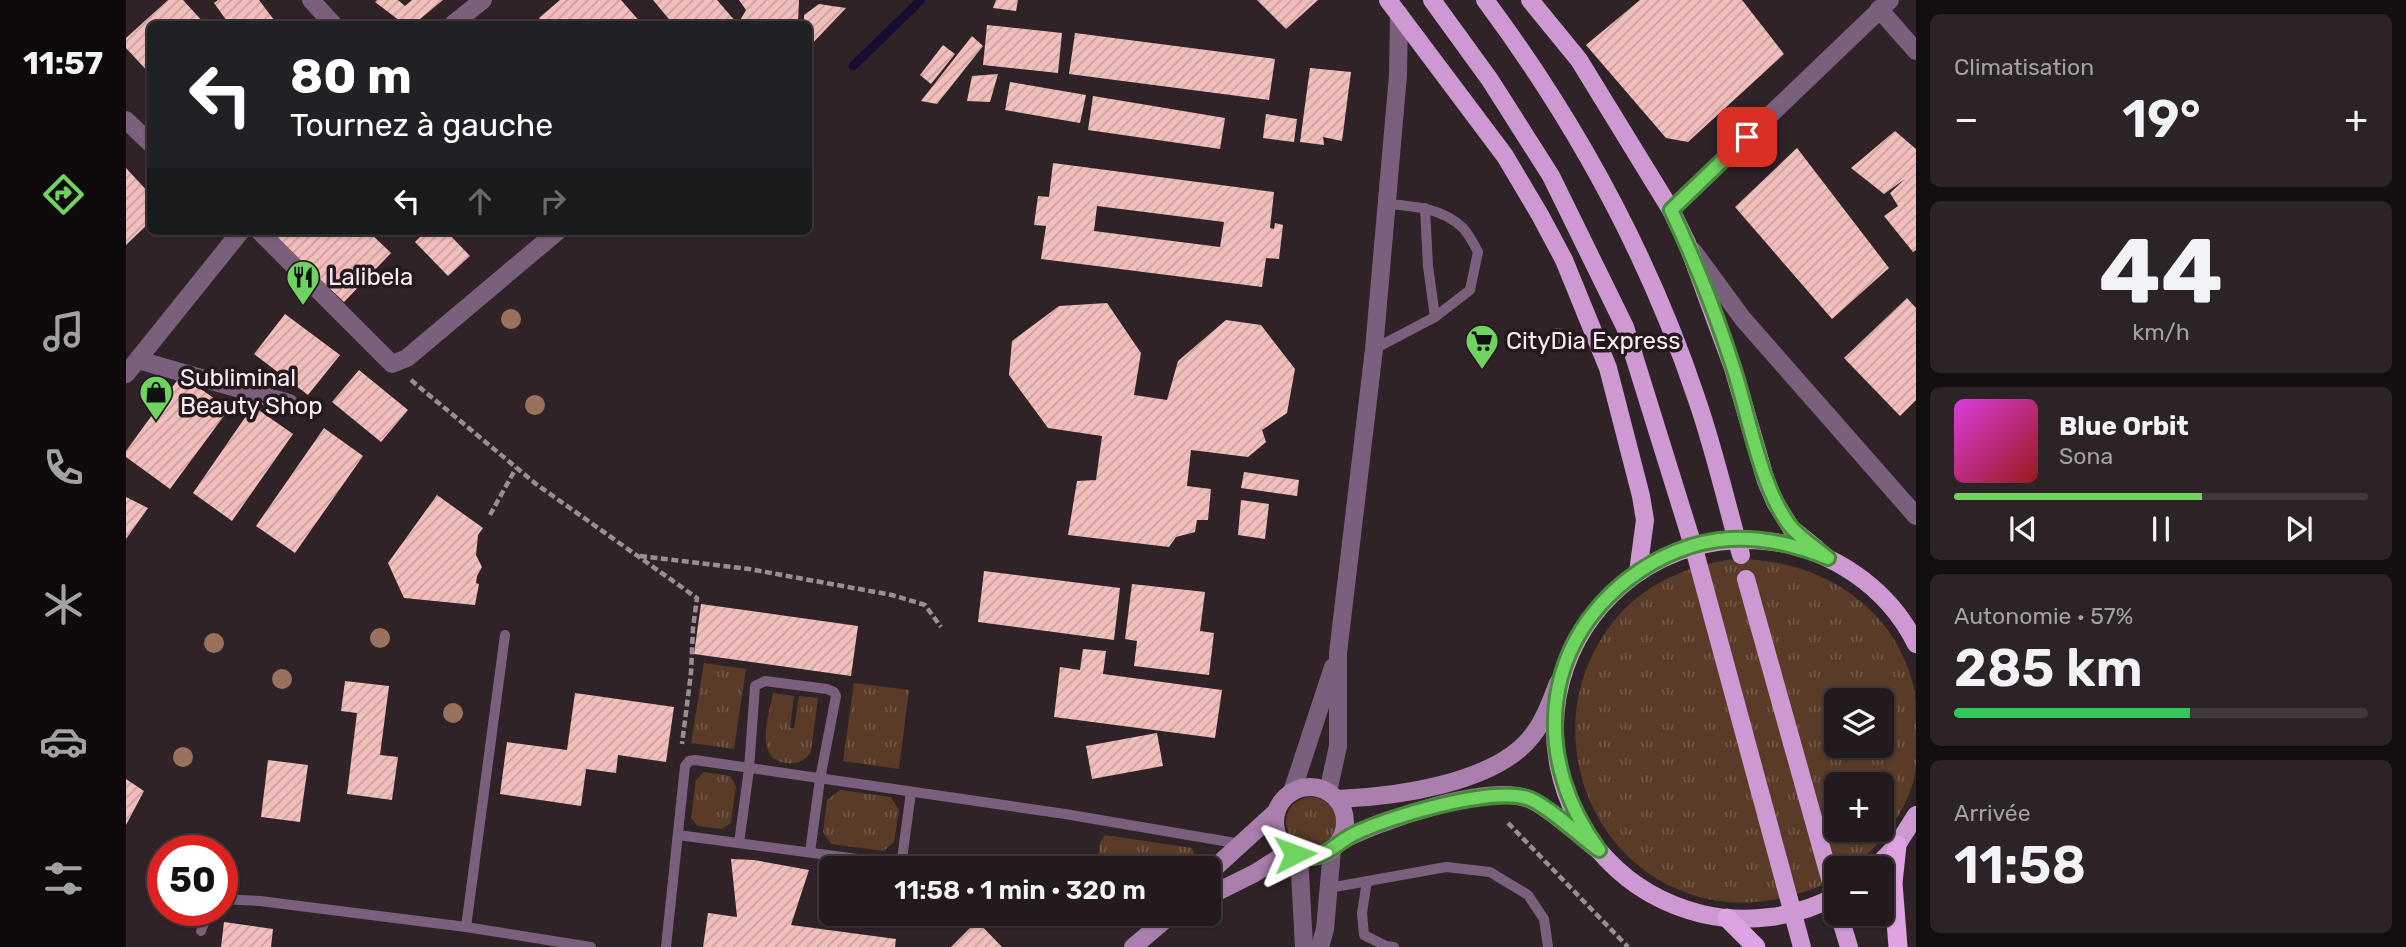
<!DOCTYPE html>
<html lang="fr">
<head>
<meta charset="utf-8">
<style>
  :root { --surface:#231a1d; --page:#2b2326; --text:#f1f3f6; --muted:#a3a1a4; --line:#40383b; --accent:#6fd360 }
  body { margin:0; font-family:Rubik,sans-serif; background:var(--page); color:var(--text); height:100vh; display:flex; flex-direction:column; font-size:26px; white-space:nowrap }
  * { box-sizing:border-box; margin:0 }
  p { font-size:23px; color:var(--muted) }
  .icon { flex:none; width:38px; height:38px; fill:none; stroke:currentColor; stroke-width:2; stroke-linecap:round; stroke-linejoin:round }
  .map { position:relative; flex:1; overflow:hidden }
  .details { display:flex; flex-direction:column; gap:14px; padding:14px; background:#130e10; width:490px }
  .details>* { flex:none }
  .banner { position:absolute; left:21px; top:21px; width:665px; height:214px; border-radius:10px; box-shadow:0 2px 5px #0004,0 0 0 2px var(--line); background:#202124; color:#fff; overflow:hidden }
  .controls { position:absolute; left:1698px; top:688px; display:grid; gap:14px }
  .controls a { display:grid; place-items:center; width:70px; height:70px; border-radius:10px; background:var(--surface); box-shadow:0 2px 5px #0004,0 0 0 2px var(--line); font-size:35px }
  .speed { position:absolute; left:21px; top:835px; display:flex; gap:14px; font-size:35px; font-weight:700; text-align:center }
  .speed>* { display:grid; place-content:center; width:91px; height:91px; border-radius:50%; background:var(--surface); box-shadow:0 2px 5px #0004,0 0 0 2px var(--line); line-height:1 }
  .speed .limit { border:10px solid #d22; background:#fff; color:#111 }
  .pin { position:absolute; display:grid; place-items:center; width:60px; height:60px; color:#fff; margin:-30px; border-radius:14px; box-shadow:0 4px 10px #0006 }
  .me { position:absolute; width:77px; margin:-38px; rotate:87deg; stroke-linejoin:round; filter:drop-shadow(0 0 5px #0008) }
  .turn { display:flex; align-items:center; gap:24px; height:147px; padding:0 28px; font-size:32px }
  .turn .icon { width:91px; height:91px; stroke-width:2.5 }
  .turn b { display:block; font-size:49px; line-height:60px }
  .lanes { display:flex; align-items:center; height:66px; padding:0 28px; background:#0003; justify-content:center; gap:35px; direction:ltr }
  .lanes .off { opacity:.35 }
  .big { font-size:52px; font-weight:600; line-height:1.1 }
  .details .card { flex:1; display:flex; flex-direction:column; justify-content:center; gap:10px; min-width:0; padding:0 24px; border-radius:10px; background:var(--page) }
  .details .dial { align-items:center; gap:0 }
  .dial b { font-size:91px; line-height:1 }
  .song { display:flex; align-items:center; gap:21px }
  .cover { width:84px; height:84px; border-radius:10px; background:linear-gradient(135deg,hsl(300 70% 55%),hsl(0 70% 35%)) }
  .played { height:7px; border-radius:4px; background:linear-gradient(90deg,var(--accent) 60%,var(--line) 60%) }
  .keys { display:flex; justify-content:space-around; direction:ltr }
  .heat { display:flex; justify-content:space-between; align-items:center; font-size:38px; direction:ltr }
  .charge { height:10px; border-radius:5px; background:linear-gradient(90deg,#34c759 57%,var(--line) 0) }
  .trip { position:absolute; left:693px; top:856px; width:402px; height:70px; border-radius:10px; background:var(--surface); box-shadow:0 2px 5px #0004,0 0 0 2px var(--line); font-weight:600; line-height:70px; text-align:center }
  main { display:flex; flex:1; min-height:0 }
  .menu { display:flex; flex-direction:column; width:126px; justify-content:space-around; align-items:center; background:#0e0a0c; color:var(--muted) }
  .menu .icon { width:49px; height:49px }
  .menu .current { color:var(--accent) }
  .menu b { font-size:32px; color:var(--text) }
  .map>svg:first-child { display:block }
  .grass { fill:url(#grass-tufts); fill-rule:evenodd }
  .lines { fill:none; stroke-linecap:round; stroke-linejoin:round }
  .stream { stroke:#170d2c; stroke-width:9 }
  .building { fill:url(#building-hatch); fill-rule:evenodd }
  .path { stroke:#998f92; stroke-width:4.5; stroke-dasharray:7 3.5; stroke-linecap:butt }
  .service { stroke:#7a607c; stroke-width:10 }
  .minor { stroke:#7a607c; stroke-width:18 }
  .tertiary { stroke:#7a607c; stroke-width:18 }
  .secondary { stroke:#aa7fad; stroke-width:18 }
  .primary { stroke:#ce98d3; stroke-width:18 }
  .trunk { stroke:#dfa3e4; stroke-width:19 }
  .primary-bridge { stroke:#ce98d3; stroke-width:18 }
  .tree { fill:#99715d }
  .route-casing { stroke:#48893e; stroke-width:18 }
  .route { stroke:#6fd360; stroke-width:12 }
  .labels { text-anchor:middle; stroke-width:7; stroke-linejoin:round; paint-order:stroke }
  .poi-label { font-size:24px; fill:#f6eef1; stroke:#25191e; text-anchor:start }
</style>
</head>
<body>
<main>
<nav class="menu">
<b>11:57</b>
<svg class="icon current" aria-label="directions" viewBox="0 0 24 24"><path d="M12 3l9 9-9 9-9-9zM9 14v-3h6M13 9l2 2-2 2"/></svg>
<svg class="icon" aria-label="music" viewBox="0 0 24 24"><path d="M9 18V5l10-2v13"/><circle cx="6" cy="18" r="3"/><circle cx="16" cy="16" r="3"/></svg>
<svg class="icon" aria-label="phone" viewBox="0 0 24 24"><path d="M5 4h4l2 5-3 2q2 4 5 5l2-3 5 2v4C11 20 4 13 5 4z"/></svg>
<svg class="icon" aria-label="climate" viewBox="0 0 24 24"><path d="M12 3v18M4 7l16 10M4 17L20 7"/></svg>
<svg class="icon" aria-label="car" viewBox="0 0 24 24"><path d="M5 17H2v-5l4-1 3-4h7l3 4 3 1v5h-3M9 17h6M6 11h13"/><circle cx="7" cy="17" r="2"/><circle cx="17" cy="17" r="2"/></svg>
<svg class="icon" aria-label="filters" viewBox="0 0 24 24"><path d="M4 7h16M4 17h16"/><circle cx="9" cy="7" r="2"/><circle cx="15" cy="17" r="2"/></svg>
</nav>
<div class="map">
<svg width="1790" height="947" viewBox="0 0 1790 947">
  <defs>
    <pattern id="grass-tufts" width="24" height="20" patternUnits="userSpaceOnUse" patternTransform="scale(1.75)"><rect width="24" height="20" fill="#593b28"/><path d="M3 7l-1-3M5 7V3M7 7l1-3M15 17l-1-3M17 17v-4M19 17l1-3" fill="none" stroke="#715848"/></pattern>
    <pattern id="building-hatch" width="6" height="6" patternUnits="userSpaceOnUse" patternTransform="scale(1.75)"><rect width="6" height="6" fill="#f2bebb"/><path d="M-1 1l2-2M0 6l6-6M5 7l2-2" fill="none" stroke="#c8a09e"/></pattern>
  </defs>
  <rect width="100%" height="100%" fill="#2f2327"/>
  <g class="grass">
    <path d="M1608 559C1692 558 1772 606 1789 693 1790 706 1790 722 1790 735 1790 746 1790 757 1790 767 1785 807 1756 845 1725 868H1710L1701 883C1665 899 1627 907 1587 900 1465 877 1411 734 1479 633 1509 588 1556 566 1608 559ZM1710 700H1755V746H1710ZM1710 784H1755V830H1710Z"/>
    <path d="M578 663 620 669 608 749 565 743Z"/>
    <path d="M728 683 783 690 773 769 717 761Z"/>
    <path d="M647 693 668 696 664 728H668L673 696 692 698 685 752C679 761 672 764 661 763 627 760 643 715 647 693Z"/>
    <path d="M578 772 604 776 610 786 605 823 596 829 572 826 565 818 570 780Z"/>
    <path d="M714 790 765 797 773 810 768 842 758 851 705 844 697 832 701 800Z"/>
    <circle cx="1185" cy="822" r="25"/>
    <path d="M979 835 1066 848 1069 856 1055 868H971L974 843Z"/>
  </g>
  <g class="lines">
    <path class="stream" d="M727 66 795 0"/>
  </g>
  <g class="building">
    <path d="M42 0H57L79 24H24V74L0 48V38Z"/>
    <path d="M92 0H133L151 24H103L88 3Z"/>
    <path d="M251 0H272L279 6 286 0H317L288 24H278L249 2Z"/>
    <path d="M434 0H495L516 24H418L413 18Z"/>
    <path d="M527 0H591L610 22 608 24H547Z"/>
    <path d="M613 0H673L672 24H612L620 10Z"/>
    <path d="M870 0H892L890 11 867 8Z"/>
    <path d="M1131 0H1192L1160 29Z"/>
    <path d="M1514 0H1616L1658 54 1562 142 1540 138 1460 45Z"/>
    <path d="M693 4 720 8 682 48V24H678V15Z"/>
    <path d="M861 25 936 33 932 73 857 65Z"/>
    <path d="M949 33 1149 59 1143 100 943 74Z"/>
    <path d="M846 36 857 46 811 104 795 101Z"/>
    <path d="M817 45 829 54 805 84 794 75Z"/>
    <path d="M1184 68 1225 72 1216 141 1197 137 1198 145 1174 142Z"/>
    <path d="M872 74 864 102 841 101 846 76Z"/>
    <path d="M884 82 960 95 954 123 879 110Z"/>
    <path d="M967 96 1099 118 1094 149 962 130Z"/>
    <path d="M1140 114 1171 119 1168 142 1137 138Z"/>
    <path d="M1769 131 1790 149V250L1787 252 1758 216 1772 206 1764 193 1779 179 1758 194 1725 168Z"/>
    <path d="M1671 148 1763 268 1706 319 1609 207Z"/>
    <path d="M927 163 1148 192 1144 228 1148 229 1149 223 1157 225 1153 259 1140 258 1136 287 915 259 920 226 908 225 912 196 923 197ZM971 206 1098 222 1094 247 968 231Z"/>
    <path d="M0 168 24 194V222L0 245Z"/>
    <path d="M153 231H242L265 253 218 302 148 236Z"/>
    <path d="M300 231H320L344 256 322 276 289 242Z"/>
    <path d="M1781 298 1790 308V400L1774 416 1718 358Z"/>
    <path d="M981 303 1015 353 1008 395 1041 400 1052 361 1100 320 1135 325 1169 369 1161 413 1136 430 1140 442 1122 457 1065 450 1061 486 1085 489 1082 520H1071L1069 532 1050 537 1043 547 942 535 951 481 970 480 976 436 922 428 883 375 886 341 933 306Z"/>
    <path d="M159 314 214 355 182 395 128 354Z"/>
    <path d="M233 370 282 410 255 442 206 402Z"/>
    <path d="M55 375 103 409 44 489 0 457V451Z"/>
    <path d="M127 406 167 434 106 521 67 493Z"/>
    <path d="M198 428 237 456 169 553 130 526Z"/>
    <path d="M1118 472 1173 480 1171 496 1115 488Z"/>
    <path d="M311 495 357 528 352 535 350 555 356 567 351 576 350 583 353 584 349 605 278 598 262 563Z"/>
    <path d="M0 497 22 508 0 539Z"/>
    <path d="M1115 500 1143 504 1139 539 1112 535Z"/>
    <path d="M858 571 994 588 988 640 852 622Z"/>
    <path d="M1006 584 1079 592 1074 631 1088 633 1083 675 1008 666 1011 641 999 639Z"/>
    <path d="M575 604 732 626 725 676 568 654Z"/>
    <path d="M957 649 980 651 977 674 1096 690 1089 738 928 717 934 667 954 670Z"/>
    <path d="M219 681 263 686 254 755 272 757 266 800 221 794 231 713 215 711Z"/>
    <path d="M449 693 548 707 540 762 492 755 490 773 460 769 455 806 374 794 381 742 441 750Z"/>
    <path d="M1031 733 1037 766 966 779 960 746Z"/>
    <path d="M142 760 182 765 174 822 135 817Z"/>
    <path d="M0 779 18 791 0 825Z"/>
    <path d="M605 859 628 860 683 870 665 925 770 939 769 947H577L582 913 611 917Z"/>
    <path d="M851 921 876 947H825Z"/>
    <path d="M98 922 147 929 145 947H95Z"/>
  </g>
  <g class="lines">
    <g class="path">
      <path d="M285 380 410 484 571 598 567 628 565 673 556 744"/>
      <path d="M364 515 390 468"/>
      <path d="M514 556 623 569 766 595 799 605 815 627"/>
      <path d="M1382 823 1502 947"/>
    </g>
    <g class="service">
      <path d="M1299 208 1302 266 1309 317"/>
      <path d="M1248 349 1309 317 1344 290 1352 252C1348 244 1343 235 1337 228 1317 208 1287 206 1260 204"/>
      <path d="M552 835 769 864 775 863 776 859 785 792"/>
      <path d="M613 843 623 769 629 686 639 681 701 689 708 692 710 696 694 779 684 852"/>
      <path d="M1241 881 1236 913 1238 935 1260 946 1268 947"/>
      <path d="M1203 888 1320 867 1364 872 1402 895 1418 919 1422 947"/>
      <path d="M96 899 134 901 340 927 465 947"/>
      <path d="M340 927 379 635"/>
      <path d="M75 931 83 910"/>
      <path d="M540 947 559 766 563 761 569 760 939 814 1115 844"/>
    </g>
    <g class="minor">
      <path d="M185 0 207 24"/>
      <path d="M1753 9 1790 51"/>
      <path d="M327 24 357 0"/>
      <path d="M1545 210 1764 0"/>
      <path d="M133 231 266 364 281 358 432 231"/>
      <path d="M1567 251 1617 319 1790 516"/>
      <path d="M12 360 163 403"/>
      <path d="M0 374 115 231"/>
      <path d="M1166 792 1207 667"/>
      <path d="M1202 792 1212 746V653L1248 349 1272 75 1273 14"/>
      <path d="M1173 855 1178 947"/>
      <path d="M1194 947 1199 929 1206 850"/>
    </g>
    <path class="tertiary" d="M0 120 24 143"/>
    <g class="secondary">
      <circle cx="1184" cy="822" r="35"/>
      <path d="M1211 799C1267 797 1369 784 1406 736 1418 721 1425 701 1432 683"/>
      <path d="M1213 842C1252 821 1362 783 1403 799 1420 805 1455 837 1472 850"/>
      <path d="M1083 873 1150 812"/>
      <path d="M1083 896 1129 873 1164 851"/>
      <path d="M1007 947 1046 914"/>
    </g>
    <g class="primary">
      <path d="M1262 0 1379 156 1414 215 1438 260 1482 368 1515 496 1519 520 1512 572"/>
      <path d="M1404 0 1453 60 1545 210 1561 243 1607 368 1640 481 1649 502 1665 528 1691 549"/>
      <path d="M1749 868 1771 845 1790 815"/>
      <path d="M1710 896C1670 918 1620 924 1576 914 1418 875 1376 675 1506 577 1545 548 1592 536 1640 541 1703 547 1762 587 1790 644"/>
    </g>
    <g class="trunk">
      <path d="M1771 845 1767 883 1772 947"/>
      <path d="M1601 918 1630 947"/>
    </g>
    <g class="primary-bridge">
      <path d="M1306 0 1364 80 1425 176 1499 327 1569 552 1676 947"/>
      <path d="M1359 0C1449 121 1522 254 1570 397 1588 448 1600 502 1615 555"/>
      <path d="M1620 579 1710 900"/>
      <path d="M1713 914 1723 947"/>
    </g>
  </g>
  <g class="tree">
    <circle cx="385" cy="319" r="10"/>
    <circle cx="1432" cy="338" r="10"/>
    <circle cx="409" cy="405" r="10"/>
    <circle cx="254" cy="638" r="10"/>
    <circle cx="88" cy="643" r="10"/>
    <circle cx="156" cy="679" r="10"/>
    <circle cx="327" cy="713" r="10"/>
    <circle cx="57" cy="757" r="10"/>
  </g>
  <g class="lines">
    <defs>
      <path id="route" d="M1169 854C1197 863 1204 847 1226 835 1260 817 1369 785 1404 799 1422 806 1455 837 1473 850 1407 761 1413 646 1505 577 1533 556 1568 541 1604 539 1638 537 1670 545 1702 558 1690 548 1674 538 1665 527 1635 490 1623 416 1608 370 1591 316 1569 261 1545 210L1621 137"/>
    </defs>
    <use href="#route" class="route-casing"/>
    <use href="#route" class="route"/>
  </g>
  <defs>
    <symbol id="restaurant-pin" viewBox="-11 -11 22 30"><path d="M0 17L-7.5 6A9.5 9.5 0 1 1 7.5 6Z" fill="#6fd360" stroke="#25191e"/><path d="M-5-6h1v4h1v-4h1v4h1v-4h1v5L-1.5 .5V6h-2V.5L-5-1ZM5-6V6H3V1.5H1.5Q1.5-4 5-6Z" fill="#111"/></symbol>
    <symbol id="supermarket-pin" viewBox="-11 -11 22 30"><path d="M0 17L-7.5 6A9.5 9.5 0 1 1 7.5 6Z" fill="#6fd360" stroke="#25191e"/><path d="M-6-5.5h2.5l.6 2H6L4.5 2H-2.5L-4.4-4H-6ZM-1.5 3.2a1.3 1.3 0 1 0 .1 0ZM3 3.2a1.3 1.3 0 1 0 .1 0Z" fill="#111"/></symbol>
    <symbol id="shop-pin" viewBox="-11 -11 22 30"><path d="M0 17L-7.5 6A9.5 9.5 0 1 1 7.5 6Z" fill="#6fd360" stroke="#25191e"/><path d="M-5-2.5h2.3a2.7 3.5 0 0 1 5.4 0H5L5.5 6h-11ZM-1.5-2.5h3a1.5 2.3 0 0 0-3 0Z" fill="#111"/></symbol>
  </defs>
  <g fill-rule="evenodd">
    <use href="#restaurant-pin" x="158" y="258" width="38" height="52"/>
    <use href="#supermarket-pin" x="1337" y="322" width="38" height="52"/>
    <use href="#shop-pin" x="11" y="373" width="38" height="52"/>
  </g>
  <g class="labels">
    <g class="poi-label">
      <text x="202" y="285">Lalibela</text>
      <text x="1380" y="349">CityDia Express</text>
      <text x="54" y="386">Subliminal<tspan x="54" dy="28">Beauty Shop</tspan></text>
    </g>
  </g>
</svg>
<div class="controls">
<a><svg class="icon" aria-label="layers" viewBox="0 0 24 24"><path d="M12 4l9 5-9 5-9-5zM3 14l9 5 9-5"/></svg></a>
<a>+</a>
<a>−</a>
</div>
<div class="speed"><div class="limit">50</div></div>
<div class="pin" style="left:1621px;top:137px;background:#d93025"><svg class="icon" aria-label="arrive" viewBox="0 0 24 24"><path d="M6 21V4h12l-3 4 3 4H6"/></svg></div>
<svg class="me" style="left:1169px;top:854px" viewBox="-20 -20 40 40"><path d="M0-17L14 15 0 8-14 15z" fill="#6fd360" stroke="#fff" stroke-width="4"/></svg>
<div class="trip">11:58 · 1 min · 320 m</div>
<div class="banner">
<div class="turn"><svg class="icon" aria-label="left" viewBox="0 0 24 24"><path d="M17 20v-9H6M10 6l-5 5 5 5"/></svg><div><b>80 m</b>Tournez à gauche</div></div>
<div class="lanes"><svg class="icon" aria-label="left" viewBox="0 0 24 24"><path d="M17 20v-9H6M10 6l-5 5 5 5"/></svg><svg class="icon off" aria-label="ahead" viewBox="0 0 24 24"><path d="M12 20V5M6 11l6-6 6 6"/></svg><svg class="icon off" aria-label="right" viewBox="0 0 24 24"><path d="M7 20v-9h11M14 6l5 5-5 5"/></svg></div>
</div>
</div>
<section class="details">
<div class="card"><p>Climatisation</p>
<div class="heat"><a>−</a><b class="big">19°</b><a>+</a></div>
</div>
<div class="card dial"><b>44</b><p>km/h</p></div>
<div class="card">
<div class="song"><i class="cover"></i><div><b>Blue Orbit</b><p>Sona</p></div></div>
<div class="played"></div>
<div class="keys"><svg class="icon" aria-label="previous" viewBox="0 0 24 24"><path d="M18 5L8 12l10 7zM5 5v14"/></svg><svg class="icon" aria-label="pause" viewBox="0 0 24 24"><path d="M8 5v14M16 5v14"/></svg><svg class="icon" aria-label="next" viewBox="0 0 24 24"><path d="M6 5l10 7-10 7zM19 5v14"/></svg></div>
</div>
<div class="card"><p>Autonomie · 57%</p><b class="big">285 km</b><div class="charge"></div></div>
<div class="card"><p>Arrivée</p><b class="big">11:58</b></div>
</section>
</main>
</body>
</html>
